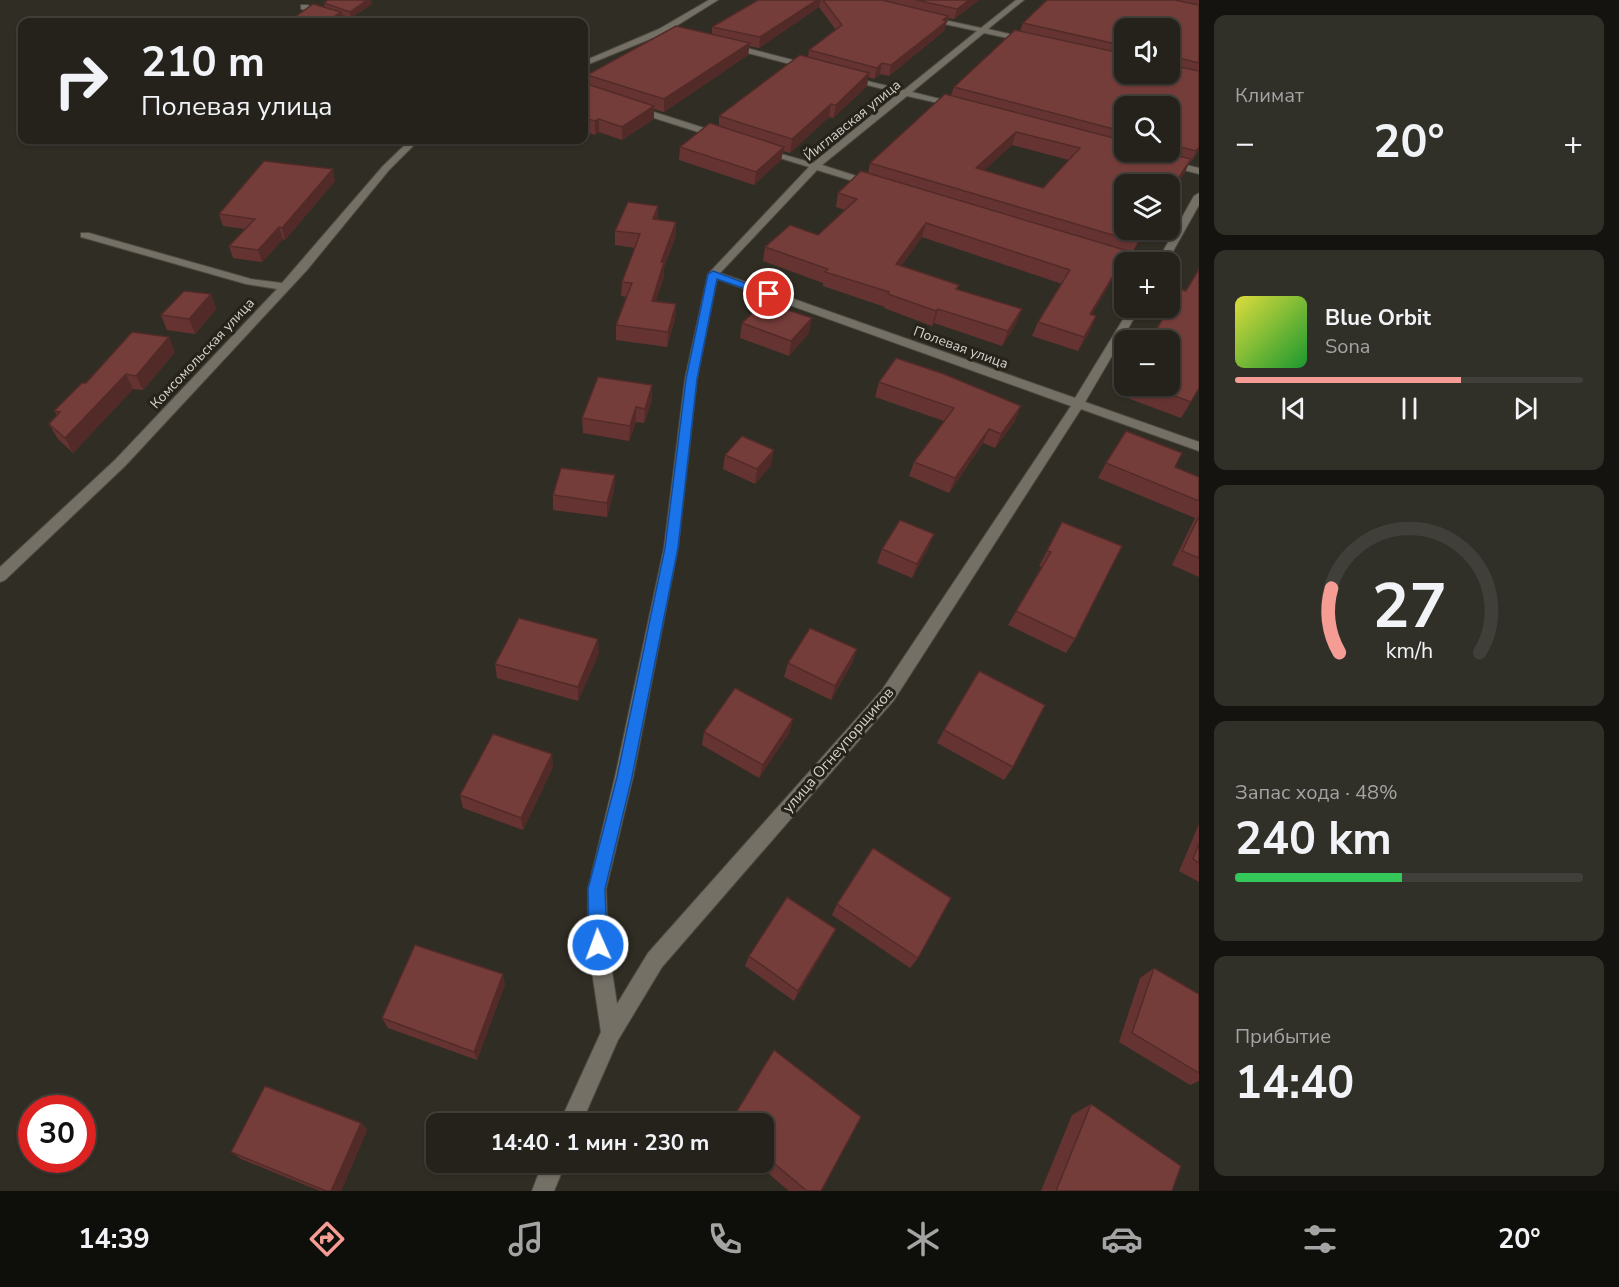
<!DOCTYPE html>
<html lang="ru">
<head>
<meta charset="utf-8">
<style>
  :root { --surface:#24221b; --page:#302f28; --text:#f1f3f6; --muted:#a3a4a3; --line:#413f3a; --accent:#f59c94 }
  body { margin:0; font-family:"Nunito Sans",sans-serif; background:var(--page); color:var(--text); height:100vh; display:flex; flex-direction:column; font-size:22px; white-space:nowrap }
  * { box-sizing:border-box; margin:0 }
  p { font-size:20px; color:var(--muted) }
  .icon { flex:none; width:33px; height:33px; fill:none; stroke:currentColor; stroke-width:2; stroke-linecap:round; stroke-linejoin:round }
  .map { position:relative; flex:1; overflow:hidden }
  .drawer { display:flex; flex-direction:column; gap:15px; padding:15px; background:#14130f; width:420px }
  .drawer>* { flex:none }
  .banner { position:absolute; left:18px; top:18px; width:570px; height:126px; border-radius:12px; box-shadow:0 2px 4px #0004,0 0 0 2px var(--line); background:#24221b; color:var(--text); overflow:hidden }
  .fabs { position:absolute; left:1114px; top:18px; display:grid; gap:12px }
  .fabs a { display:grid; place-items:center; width:66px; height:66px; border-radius:12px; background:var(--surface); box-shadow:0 2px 4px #0004,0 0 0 2px var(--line); font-size:30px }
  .speed { position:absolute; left:18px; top:1095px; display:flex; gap:12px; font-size:30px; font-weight:700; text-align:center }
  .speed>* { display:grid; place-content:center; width:78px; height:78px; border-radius:50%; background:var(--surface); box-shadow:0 2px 4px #0004,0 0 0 2px var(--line); line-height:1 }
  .speed .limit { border:9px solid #d22; background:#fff; color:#111 }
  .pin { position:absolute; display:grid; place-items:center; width:51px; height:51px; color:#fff; margin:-26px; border:3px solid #fff; border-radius:50%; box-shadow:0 2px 6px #0007 }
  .me { position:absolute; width:66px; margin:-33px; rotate:358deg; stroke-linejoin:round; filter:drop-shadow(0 0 4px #0008) }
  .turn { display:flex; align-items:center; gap:21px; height:126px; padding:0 24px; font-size:27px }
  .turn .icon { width:78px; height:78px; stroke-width:2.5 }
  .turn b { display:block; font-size:42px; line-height:51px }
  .big { font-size:45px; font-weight:700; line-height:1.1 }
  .drawer .card { flex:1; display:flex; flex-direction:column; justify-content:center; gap:9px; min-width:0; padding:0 21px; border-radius:12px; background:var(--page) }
  .drawer .dial { align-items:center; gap:0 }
  .dial svg { height:156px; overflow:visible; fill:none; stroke:var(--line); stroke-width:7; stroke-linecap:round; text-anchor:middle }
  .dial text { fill:var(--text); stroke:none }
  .song { display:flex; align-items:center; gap:18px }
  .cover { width:72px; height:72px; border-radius:9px; background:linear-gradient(135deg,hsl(60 70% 55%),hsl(130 70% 35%)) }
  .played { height:6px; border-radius:3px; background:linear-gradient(90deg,var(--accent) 65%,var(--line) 65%) }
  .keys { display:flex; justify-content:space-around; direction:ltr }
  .heat { display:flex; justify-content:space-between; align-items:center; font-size:33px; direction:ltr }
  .charge { height:9px; border-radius:4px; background:linear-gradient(90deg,#34c759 48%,var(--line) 0) }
  .trip { position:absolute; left:426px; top:1113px; width:348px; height:60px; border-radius:12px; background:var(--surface); box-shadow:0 2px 4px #0004,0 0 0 2px var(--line); font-weight:700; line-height:60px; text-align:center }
  .dock { display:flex; height:96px; justify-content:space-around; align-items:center; background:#0e0e0b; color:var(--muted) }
  .dock .icon { width:42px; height:42px }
  .dock .selected { color:var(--accent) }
  .dock b { font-size:27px; color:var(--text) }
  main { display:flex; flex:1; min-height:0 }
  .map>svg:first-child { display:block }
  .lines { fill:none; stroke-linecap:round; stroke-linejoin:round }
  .minor-casing { stroke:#4d4a42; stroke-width:2 }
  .minor { fill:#747066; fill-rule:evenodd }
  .wall { fill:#653432; fill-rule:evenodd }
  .shaded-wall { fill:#522b29 }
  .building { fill:#753d3a; stroke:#522b29; stroke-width:1.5; fill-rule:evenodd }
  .route { fill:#1a73e8; stroke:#114b97; stroke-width:1.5 }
  .labels { text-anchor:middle; stroke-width:6; stroke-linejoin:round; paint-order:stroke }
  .far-street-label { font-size:14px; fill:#d4d2cc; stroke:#26231b }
  .street-label { font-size:15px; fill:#d4d2cc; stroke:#26231b }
</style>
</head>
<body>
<main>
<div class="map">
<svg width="1199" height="1191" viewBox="0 0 1199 1191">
  <rect width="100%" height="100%" fill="#302d24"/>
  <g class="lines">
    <defs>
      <g id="minor">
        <path d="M709 0H718L665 33 584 66V61L659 29Z"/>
        <path d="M1016 0H1024L988 29 1031 39V43L984 33 912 92 960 104V108L907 96 822 165 875 182V186H869L817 170 720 273 1075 398 1130 308H1140L1085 402 1199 442V451L1081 409 894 700 662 967 618 1040 581 1124H559L601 1032 588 945V889L615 777 664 548 685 379 708 274 809 167 760 152V148L813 163 899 93 847 80V76L904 90 977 31 926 20V16L981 28ZM717 279 1071 406 882 690 648 953 617 1004 608 945 606 889 633 777 678 548 697 379Z"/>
        <path d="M301 5H307L355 22H345L301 9Z"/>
        <path d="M731 44 812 65 813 67 809 69 728 48V44Z"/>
        <path d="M635 106 723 134 724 136 717 138 632 111V107Z"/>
        <path d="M410 140H419L389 170 307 270 125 466 5 580 0 582V567L115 460 277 289 246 284 81 237V233H89L251 279 282 283 383 166Z"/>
        <path d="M1125 150 1199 168V174L1124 154 1122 152Z"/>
        <path d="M1199 193V205L1167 262H1157L1194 196Z"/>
        <path d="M1104 252 1133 260 1134 262 1125 264 1100 257 1099 255Z"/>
        <path d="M543 1162H566L554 1191H532Z"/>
      </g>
    </defs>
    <use href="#minor" class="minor-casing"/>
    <use href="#minor" class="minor"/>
  </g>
  <g class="wall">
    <path d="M758 0H979L954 19 948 18 944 31 889 76 880 74 874 79 868 77 867 86 833 118 829 117 790 153 783 151 781 160 754 185 679 160 680 147 719 126V116L808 57 809 50 836 30 819 7 759 48 749 46 748 55 664 112 654 109V119L622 140 599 132 595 135 584 131V83L588 84 587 75 712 34V27Z"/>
    <path d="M1047 0H1199V150L1190 163H1189L1185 172 1170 184 1125 230H1146L1133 251H1130L1127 256 1126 255 1121 265 1091 315 1090 331 1078 351 1032 336 1038 322 1062 284 922 237 901 266 959 285 957 289 1016 324 1002 346 934 323 932 326 884 308 885 307 823 286V283L763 261 765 247 818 235 845 210 836 207 838 193 868 173 870 163 951 95 954 87 1020 31 1023 23ZM1125 28 1170 74H1125ZM1125 106H1170V152H1125ZM1012 145 1069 160 1043 188 984 170Z"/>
    <path d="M324 3 372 4 351 18 342 15 343 22H291V20L325 7Z"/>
    <path d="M335 181 285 240 283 239 262 262 233 258 229 246 245 229 223 226 219 214Z"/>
    <path d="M658 206V219L676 236 664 267V277L655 302 676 304 675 319 667 347 616 340V325L627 297 621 296 622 282 635 248 615 245V231Z"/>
    <path d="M1186 291 1199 389 1181 418 1122 396 1128 386H1170V340H1151L1157 328Z"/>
    <path d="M211 294 216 309 195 334 167 330 161 315Z"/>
    <path d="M742 323 809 333 789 356 740 338Z"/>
    <path d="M175 352 143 390 133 389 73 453 58 439 49 424 57 415 54 411 86 383Z"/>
    <path d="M879 382 1015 421 995 448 983 443 949 493 909 476 914 462 944 421 875 397Z"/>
    <path d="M652 400 644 423 636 422 629 441 583 433 582 418Z"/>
    <path d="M725 455 771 465 755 484 723 469Z"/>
    <path d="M1106 463 1175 467 1199 477V577L1172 565 1195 518 1098 478Z"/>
    <path d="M615 475 614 490 607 517 553 510V495Z"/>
    <path d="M1062 522 1075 639 1066 653 1008 625 1042 567 1039 566Z"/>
    <path d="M934 534 928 548 912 578 877 563 882 549Z"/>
    <path d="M857 649 852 663 831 700 784 677 788 663Z"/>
    <path d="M599 653 578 701 497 678 495 664Z"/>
    <path d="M793 719 789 733 759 778 702 745 704 732Z"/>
    <path d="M944 730 1013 767 1004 780 937 743Z"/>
    <path d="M553 767 523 830 463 808 460 795Z"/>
    <path d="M1199 824V882L1179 871Z"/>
    <path d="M837 904 918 958 910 968 832 915Z"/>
    <path d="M830 940 794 1001 745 966 749 956Z"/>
    <path d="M1154 968 1199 994V1081L1190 1085 1119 1042 1140 978Z"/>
    <path d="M505 984 477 1060 388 1028 382 1018Z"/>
    <path d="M1091 1104 1172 1191H1041L1072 1115Z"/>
    <path d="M361 1123 367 1130 341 1191H320L241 1159 231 1152Z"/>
    <path d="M764 1124 821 1191H789L755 1162H764Z"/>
  </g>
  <g class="shaded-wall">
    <path d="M367 0H371L372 4 351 18 350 12Z"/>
    <path d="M817 0H821L819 7 759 48 760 37Z"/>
    <path d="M969 0H979L954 19 957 9Z"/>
    <path d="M341 12 343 22H326Z"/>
    <path d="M948 16 944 31 889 76 891 65Z"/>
    <path d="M750 43 748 55 664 112V99Z"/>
    <path d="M882 63 880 74 874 79 877 68Z"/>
    <path d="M869 73 867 86 833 118 836 105Z"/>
    <path d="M831 104 829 117 790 153 792 139Z"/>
    <path d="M654 106V119L622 140V127Z"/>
    <path d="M599 119V132L595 135V121Z"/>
    <path d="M1016 132 1012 145 972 182 976 168Z"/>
    <path d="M784 147 781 160 754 185 756 172Z"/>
    <path d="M1199 147V150L1190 163 1196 151Z"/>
    <path d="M1191 159 1185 172 1170 195V191Z"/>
    <path d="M333 169 335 181 285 240 282 228Z"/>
    <path d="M658 206V220L653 219Z"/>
    <path d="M676 222V236L664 267V277L651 316 652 301 661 262Z"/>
    <path d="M926 223 922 237 892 278 896 264Z"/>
    <path d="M279 227 283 239 262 262 258 250Z"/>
    <path d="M1144 230H1146L1133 251 1140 237Z"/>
    <path d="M1128 251 1121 265 1083 329 1090 314Z"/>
    <path d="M211 294 216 309 195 334 189 319Z"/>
    <path d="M676 304 675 319 667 347 668 332Z"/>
    <path d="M938 309 934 323 932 326 936 311Z"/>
    <path d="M1022 309 1016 324 1002 346 1008 331Z"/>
    <path d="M1096 316 1090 331 1078 351 1084 337Z"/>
    <path d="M812 318 809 333 789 356 791 341Z"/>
    <path d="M169 337 175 352 143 390 136 376Z"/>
    <path d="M126 374 133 389 73 453 65 438Z"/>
    <path d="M652 385V400L644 423 645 409Z"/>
    <path d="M1021 406 1015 421 995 448 1001 434Z"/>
    <path d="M636 407V422L629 441 630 426Z"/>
    <path d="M989 429 983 443 949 493 955 478Z"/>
    <path d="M774 450 771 465 755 484 757 469Z"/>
    <path d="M615 475 614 490 607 517V503Z"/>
    <path d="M934 534 928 548 912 578 917 564Z"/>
    <path d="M598 639 599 653 578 701V687Z"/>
    <path d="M857 649 852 663 831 700 835 686Z"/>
    <path d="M793 719 789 733 759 778 763 765Z"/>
    <path d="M552 754 553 767 523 830 521 818Z"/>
    <path d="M836 929 830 940 794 1001 798 991Z"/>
    <path d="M503 974 505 984 477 1060 474 1052Z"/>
    <path d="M361 1123 367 1130 341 1191H331Z"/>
  </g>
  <g class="building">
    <path d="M328 0H367L350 12 324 3Z"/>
    <path d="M758 0H817L760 37 712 27Z"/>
    <path d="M823 0H882L948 16 943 20 947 21 891 65 882 63 877 68 809 50 842 25Z"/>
    <path d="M916 0H969L957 9Z"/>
    <path d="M1047 0H1175L1199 5V63L1176 57 1170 65 1199 71V147L1196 151 1170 144V106H1125V132L954 87 1015 30 1125 54V74H1170V28H1125V46L1023 23Z"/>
    <path d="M313 4 341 12 326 22H298L291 20Z"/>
    <path d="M486 18 498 22H475Z"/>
    <path d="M676 26 750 43 664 99 587 75Z"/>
    <path d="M800 55 869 73 836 105 831 104 792 139 719 116Z"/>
    <path d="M584 83 654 106 622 127 599 119 595 121 584 118Z"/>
    <path d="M945 94 1125 141V152H1164L1191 159 1170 191V184H1125V230H1144L1140 237 1136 236 1133 241 870 163ZM1016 132 1080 148 1043 188 976 168Z"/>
    <path d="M710 123 784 147 756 172 680 147Z"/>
    <path d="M264 161 333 169 282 228 279 227 258 250 229 246 255 219 219 214Z"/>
    <path d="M861 171 1128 251 1090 314 1096 316 1084 337 1038 322 1070 270 926 223 896 264 959 285 956 289 1022 309 1008 331 938 309 936 311 888 294 889 292 825 272 828 269 765 247 790 225 818 235 857 199 838 193Z"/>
    <path d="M628 202 658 206 653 219 676 222 661 262H664L652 301 676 304 668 332 616 325 632 283 622 282 640 234 615 231Z"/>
    <path d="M1199 269V388L1191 402 1148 386H1170V340H1158L1165 330 1157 328 1181 289 1186 291Z"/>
    <path d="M184 291 211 294 189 319 161 315Z"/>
    <path d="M764 302 812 318 791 341 742 323Z"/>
    <path d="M132 332 169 337 136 376 126 374 65 438 49 424 60 412 54 411 82 383H86Z"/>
    <path d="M896 358 944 374 1021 406 1001 434 989 429 955 478 914 462 954 408 879 382Z"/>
    <path d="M598 377 652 385 645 409 636 407 630 426 582 418Z"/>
    <path d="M1126 431 1182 453 1175 467 1199 477V501L1106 463Z"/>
    <path d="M742 436 774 450 757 469 725 455Z"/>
    <path d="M561 468 615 475 607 503 553 495Z"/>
    <path d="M1199 516V558L1182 551Z"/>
    <path d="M900 520 934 534 917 564 882 549Z"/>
    <path d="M1062 522 1122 546 1075 639 1016 611 1051 552 1047 551Z"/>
    <path d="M519 618 598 639 578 687 495 664Z"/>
    <path d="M810 628 857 649 835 686 788 663Z"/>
    <path d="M979 671 1045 705 1013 767 944 730Z"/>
    <path d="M735 688 793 719 763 765 704 732Z"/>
    <path d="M493 734 552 754 521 818 460 795Z"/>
    <path d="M1199 843V863L1193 859Z"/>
    <path d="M873 848 951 898 918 958 837 904Z"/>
    <path d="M787 897 836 929 798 991 749 956Z"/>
    <path d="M415 945 503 974 474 1052 382 1018Z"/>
    <path d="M1154 968 1199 994V1073L1132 1033Z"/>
    <path d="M774 1050 861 1117 821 1191H807L764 1155V1124H729Z"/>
    <path d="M265 1086 361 1123 331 1191H326L231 1152Z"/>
    <path d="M1091 1104 1181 1166 1172 1191H1056Z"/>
  </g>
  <path class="route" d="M713 271 774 294 766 296 717 279 697 379 678 548 632 777 605 889 607 945 605 951 598 954 592 951 589 945 588 889 617 777 665 548 686 379 708 274Z"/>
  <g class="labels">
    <g class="far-street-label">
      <text transform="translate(852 120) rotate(-39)" y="5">Йиглавская улица</text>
      <text transform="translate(961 347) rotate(20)" y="5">Полевая улица</text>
      <text transform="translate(202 353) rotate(-47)" y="5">Комсомольская улица</text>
    </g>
    <g class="street-label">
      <text transform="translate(838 750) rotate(-49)" y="5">улица Огнеупорщиков</text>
    </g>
  </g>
</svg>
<div class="fabs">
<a><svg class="icon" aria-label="sound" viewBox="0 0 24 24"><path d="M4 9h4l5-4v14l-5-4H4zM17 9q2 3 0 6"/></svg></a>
<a><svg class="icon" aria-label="search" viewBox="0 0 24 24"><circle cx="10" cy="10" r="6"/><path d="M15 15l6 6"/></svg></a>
<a><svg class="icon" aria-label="layers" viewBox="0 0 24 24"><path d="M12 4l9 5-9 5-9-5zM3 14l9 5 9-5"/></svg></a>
<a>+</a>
<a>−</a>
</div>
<div class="speed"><div class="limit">30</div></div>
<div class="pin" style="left:769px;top:294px;background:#d93025"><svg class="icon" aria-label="arrive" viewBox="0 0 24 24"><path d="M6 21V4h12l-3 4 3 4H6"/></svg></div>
<svg class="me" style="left:598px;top:945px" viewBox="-20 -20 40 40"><circle r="17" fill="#1a73e8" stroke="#fff" stroke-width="3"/><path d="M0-11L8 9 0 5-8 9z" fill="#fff"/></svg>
<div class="trip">14:40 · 1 мин · 230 m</div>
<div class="banner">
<div class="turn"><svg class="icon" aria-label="right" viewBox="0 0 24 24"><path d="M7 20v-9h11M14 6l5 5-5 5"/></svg><div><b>210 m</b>Полевая улица</div></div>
</div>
</div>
<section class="drawer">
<div class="card"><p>Климат</p>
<div class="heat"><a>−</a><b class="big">20°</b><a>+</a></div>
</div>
<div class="card">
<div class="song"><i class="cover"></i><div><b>Blue Orbit</b><p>Sona</p></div></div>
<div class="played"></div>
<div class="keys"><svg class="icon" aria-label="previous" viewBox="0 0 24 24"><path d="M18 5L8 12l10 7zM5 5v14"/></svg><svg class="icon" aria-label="pause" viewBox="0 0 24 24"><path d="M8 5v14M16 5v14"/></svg><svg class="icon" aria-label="next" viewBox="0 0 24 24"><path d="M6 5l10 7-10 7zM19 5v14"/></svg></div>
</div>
<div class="card dial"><svg viewBox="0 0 100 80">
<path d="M14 69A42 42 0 1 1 86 69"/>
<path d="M14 69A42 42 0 0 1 10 36" stroke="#f59c94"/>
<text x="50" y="56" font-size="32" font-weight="700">27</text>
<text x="50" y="72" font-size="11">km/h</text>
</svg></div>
<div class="card"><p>Запас хода · 48%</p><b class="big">240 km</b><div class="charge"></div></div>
<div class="card"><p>Прибытие</p><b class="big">14:40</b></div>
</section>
</main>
<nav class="dock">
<b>14:39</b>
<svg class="icon selected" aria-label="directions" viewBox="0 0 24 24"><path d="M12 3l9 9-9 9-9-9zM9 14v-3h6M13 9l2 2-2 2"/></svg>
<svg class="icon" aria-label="music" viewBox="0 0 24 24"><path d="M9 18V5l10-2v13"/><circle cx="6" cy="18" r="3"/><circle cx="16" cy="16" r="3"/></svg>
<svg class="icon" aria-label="phone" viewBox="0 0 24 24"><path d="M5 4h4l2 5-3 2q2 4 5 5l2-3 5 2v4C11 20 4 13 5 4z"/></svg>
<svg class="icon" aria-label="climate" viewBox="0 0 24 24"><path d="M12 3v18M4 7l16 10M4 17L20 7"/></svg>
<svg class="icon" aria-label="car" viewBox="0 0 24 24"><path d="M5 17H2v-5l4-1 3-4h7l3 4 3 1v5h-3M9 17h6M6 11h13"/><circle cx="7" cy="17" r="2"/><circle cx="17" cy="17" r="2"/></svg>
<svg class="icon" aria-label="filters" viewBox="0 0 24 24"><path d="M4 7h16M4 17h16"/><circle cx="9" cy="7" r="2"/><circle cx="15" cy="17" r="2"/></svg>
<b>20°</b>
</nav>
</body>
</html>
